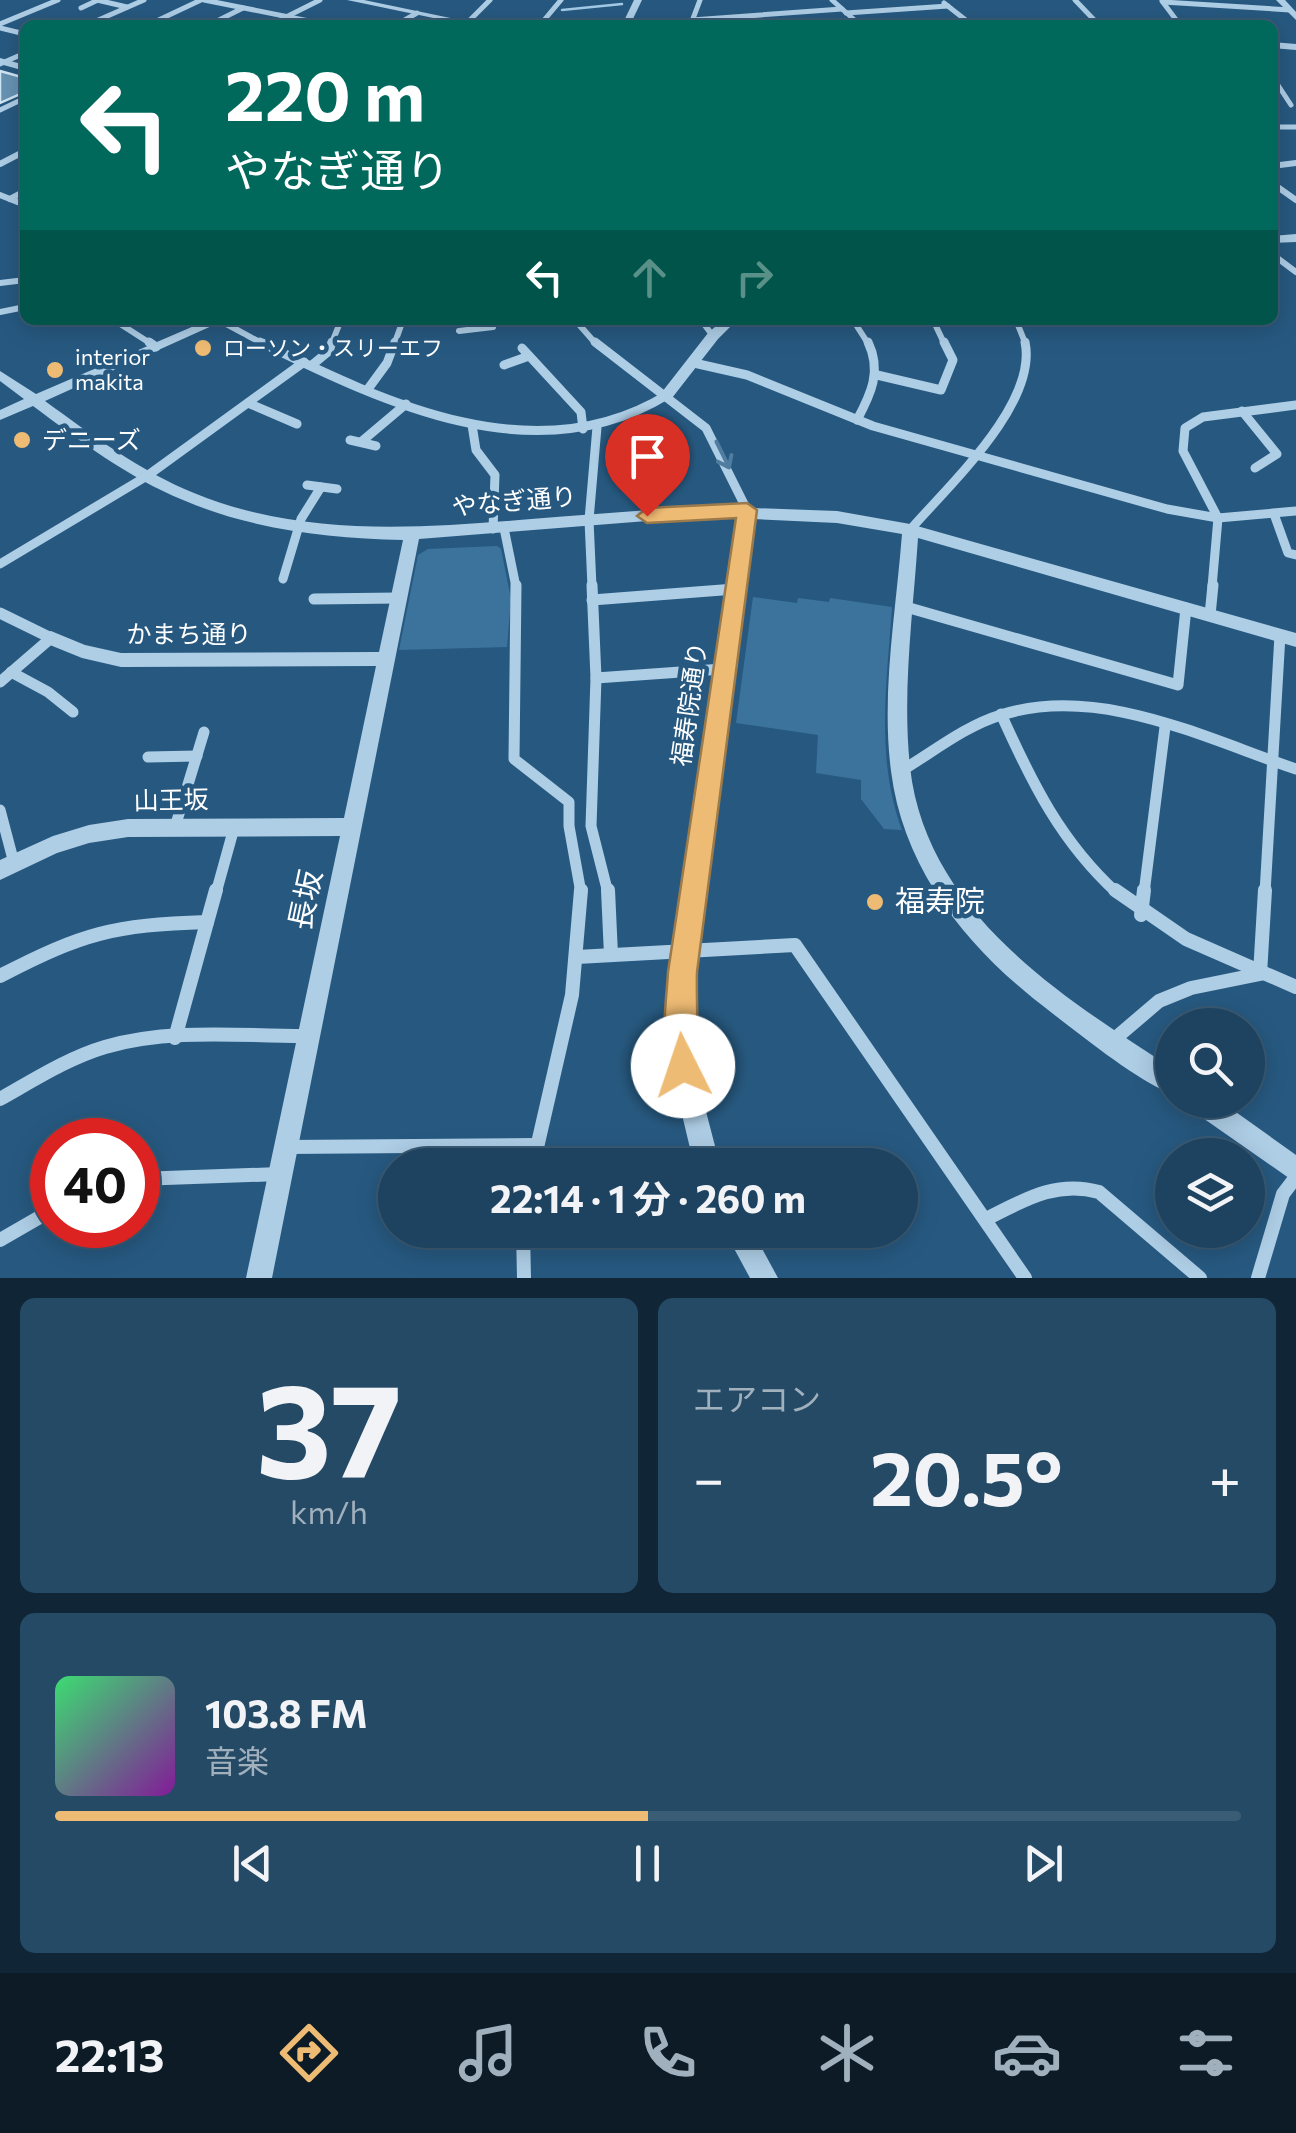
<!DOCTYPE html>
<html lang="ja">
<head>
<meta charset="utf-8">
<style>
  :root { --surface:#1d4360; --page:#254a66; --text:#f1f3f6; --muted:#a0b0bd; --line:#3b5c75; --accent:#eebb74 }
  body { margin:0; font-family:Commissioner,"Noto Sans JP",sans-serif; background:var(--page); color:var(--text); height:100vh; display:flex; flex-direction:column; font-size:38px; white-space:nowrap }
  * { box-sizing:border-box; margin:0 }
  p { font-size:32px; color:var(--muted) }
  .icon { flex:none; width:55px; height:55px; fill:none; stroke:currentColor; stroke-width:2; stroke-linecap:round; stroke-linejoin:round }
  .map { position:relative; height:1278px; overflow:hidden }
  .details { display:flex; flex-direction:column; gap:20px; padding:20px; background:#102535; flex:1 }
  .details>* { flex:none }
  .hud { position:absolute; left:20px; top:20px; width:1258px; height:305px; border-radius:15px; box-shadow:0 5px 25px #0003,0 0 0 2px var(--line); background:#00695c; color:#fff; overflow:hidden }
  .fabs { position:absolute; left:1155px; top:1008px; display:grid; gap:20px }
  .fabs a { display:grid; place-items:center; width:110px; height:110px; border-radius:50%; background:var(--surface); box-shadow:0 5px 25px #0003,0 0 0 2px var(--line); font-size:50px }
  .speed { position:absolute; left:30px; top:1118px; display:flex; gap:20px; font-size:50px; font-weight:700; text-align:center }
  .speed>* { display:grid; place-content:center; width:130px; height:130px; border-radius:50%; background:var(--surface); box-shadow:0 5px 25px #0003,0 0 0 2px var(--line); line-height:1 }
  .speed .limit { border:15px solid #d22; background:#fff; color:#111 }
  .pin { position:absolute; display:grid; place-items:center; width:85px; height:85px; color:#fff; margin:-102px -42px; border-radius:50% 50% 50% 0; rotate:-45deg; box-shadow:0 0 10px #0007 }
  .pin .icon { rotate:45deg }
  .me { position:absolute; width:110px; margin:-55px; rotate:356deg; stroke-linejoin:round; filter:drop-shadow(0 0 8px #0008) }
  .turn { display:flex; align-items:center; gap:35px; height:210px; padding:0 40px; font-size:45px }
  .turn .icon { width:130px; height:130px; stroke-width:2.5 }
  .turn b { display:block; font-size:70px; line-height:85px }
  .lanes { display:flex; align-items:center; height:95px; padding:0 40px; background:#0003; justify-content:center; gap:50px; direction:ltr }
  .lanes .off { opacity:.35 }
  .big { font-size:75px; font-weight:700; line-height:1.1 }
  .details .card { flex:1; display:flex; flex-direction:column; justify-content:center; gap:15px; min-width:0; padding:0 35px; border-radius:15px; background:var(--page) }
  .details .dial { align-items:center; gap:0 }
  .dial b { font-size:130px; line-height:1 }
  .song { display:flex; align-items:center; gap:30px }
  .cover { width:120px; height:120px; border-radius:15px; background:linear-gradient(135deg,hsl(140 70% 55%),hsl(290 70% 35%)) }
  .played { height:10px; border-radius:5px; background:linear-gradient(90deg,var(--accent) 50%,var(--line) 50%) }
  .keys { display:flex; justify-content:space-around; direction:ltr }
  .heat { display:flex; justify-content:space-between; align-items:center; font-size:55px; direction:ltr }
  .details .tiles { flex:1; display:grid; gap:20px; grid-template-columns:1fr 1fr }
  .card:last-child { grid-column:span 2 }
  .trip { position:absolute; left:378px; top:1148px; width:540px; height:100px; border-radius:50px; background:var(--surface); box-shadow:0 5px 25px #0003,0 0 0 2px var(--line); font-weight:700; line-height:100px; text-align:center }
  .menu { display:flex; height:160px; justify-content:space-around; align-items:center; background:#0c1b26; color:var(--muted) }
  .menu .icon { width:70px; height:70px }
  .menu .active { color:var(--accent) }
  .menu b { font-size:45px; color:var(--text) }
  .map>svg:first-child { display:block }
  .green { fill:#3c739d }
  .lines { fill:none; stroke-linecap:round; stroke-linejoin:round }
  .stream { stroke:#a3cae6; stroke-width:2.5 }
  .building { fill:#6793b4; stroke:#d1e6f5; stroke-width:2.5 }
  .minor-far4 { stroke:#aecee6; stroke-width:5 }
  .minor-far3 { stroke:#aecee6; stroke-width:6 }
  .minor-far2 { stroke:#aecee6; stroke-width:9 }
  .minor-far1 { stroke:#aecee6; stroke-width:11 }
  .minor { stroke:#aecee6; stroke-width:14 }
  .tertiary { fill:#aecee6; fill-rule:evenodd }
  .oneway { stroke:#507c9f }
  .route { fill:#eebb74; stroke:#9b7a4b; stroke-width:2.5 }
  .poi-dot { fill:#eebb74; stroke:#275980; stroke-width:4 }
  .labels { text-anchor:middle; stroke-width:9; stroke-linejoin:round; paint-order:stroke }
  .far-poi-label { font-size:22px; fill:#fff; stroke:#275980; text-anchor:start }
  .poi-label { font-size:25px; fill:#fff; stroke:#275980; text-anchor:start }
  .street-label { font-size:25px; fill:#fff; stroke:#275980 }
  .near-street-label { font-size:30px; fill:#fff; stroke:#275980 }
  .near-poi-label { font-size:30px; fill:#fff; stroke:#275980; text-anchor:start }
</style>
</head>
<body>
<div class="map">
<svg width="1296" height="1278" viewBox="0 0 1296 1278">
  <rect width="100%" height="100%" fill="#275980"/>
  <g class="green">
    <path d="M497 546 501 549 511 599 507 647 399 650 418 555 428 549Z"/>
    <path d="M753 597 797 603 798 598 829 602 830 598 892 607C887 681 875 758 902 830L884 829 861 799V780L816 773 818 735 736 723Z"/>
  </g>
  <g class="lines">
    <path class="stream" d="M562 10 622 4"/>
  </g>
  <path class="building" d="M0 71 25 78V92L0 103Z"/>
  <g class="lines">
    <g class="minor-far4">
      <path d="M97 0 127 7"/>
      <path d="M204 0 329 25"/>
      <path d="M832 0 860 25"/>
      <path d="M1075 0 1099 25"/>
      <path d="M1162 1 1180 25"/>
      <path d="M1163 2 1290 10"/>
      <path d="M944 3 972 25"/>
      <path d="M81 8 98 0"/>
      <path d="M846 13 948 6"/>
      <path d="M692 20 842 9"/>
      <path d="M467 23 490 0"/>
      <path d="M0 24 58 0"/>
      <path d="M691 24 700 0"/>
      <path d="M87 25 144 0"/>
      <path d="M148 25 201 0"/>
      <path d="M209 25 243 8"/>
      <path d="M270 25 320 0"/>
      <path d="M396 25 417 13"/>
      <path d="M540 25 561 0"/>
      <path d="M0 28 25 34"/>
      <path d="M0 64 25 53"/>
      <path d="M1272 76 1291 105"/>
      <path d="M0 110 25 98"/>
      <path d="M1272 127H1296"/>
      <path d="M21 153 25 151"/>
    </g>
    <g class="minor-far3">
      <path d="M0 164 25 151"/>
      <path d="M1272 166 1296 163"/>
      <path d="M1272 183 1296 200"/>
      <path d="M0 195 25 205"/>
      <path d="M10 199 25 191"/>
      <path d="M1272 254 1296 272"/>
      <path d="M0 283 25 280"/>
      <path d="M0 312 25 307"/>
      <path d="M114 320 153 345"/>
      <path d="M219 320 265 345"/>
      <path d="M575 320 597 345"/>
      <path d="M701 320 713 336"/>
      <path d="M853 320 869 345"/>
      <path d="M933 320 945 345"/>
      <path d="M1016 320 1026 345"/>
      <path d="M459 331 493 327"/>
      <path d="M331 345 341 320"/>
      <path d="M394 345 403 320"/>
    </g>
    <g class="minor-far2">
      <path d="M149 342 156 347"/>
      <path d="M260 342C384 402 535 476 667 395"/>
      <path d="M595 342 706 428 747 510"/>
      <path d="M522 348 581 412 583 429"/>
      <path d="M694 363 747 375 873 426 1167 509 1218 518 1296 511"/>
      <path d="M312 365 329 351 332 342"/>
      <path d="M504 365 529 356"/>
      <path d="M877 375 941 390 953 360 944 342"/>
      <path d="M368 389 387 363 395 342"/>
      <path d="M248 403 297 424"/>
      <path d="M1242 411 1277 454 1255 468"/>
      <path d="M857 420C871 394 882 371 868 342"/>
      <path d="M472 425 476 450 495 475 493 529"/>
      <path d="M350 440 376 446"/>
      <path d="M361 442 406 404"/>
      <path d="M307 485 337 489"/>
      <path d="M1274 514 1288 553 1296 555"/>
      <path d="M504 528 516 587"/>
      <path d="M910 530C948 486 1038 404 1025 342"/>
      <path d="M0 564 147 476 304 362"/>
      <path d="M283 579 301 519 321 487"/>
      <path d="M592 587 589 520 597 427"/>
      <path d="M1212 587 1218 518 1183 451 1185 428 1203 417 1296 405"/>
    </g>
    <g class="minor-far1">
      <path d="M516 585 514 759 569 802V826L581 893"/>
      <path d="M592 585 596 678 591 826 608 893"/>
      <path d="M314 599 399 598"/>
      <path d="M592 600 735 589"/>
      <path d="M906 607 1178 685 1186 608"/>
      <path d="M0 613 51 638 0 682"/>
      <path d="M1210 615 1213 585"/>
      <path d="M11 672 48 692 73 712"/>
      <path d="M596 678 723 669"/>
      <path d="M1001 714C1032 783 1061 842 1117 893"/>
      <path d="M148 757 197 756"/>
      <path d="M901 771C933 752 965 726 1001 715 1099 684 1204 738 1296 769"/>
      <path d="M0 810 14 863"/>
      <path d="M175 827 204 732"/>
      <path d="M216 893 234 828"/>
      <path d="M1144 893 1165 727"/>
      <path d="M1265 893 1280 635"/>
    </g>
    <g class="minor">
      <path d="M608 890 611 955"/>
      <path d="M1115 890 1186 939 1296 987"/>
      <path d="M1141 915 1144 890"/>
      <path d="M577 957 795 945 1025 1278"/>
      <path d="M0 976C83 933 113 925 207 922"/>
      <path d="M175 1038 216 890"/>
      <path d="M1111 1042 1159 1001 1191 988 1260 974 1265 890"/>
      <path d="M0 1099C34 1080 68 1058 105 1047 170 1028 241 1036 308 1036"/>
      <path d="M287 1147 537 1145"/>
      <path d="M533 1165 572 995 581 890"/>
      <path d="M138 1179 280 1174"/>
      <path d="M986 1219C1024 1200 1056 1180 1099 1192L1200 1278"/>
      <path d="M523 1230 524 1278"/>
      <path d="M0 1240 52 1210"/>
      <path d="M1258 1278 1283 1194 1296 1177"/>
    </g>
    <g class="tertiary">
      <path d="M347 0H364L484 25H467Z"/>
      <path d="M634 0H642L630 25H622Z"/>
      <path d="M1276 0H1285L1296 12V20Z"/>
      <path d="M1272 42 1296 44V50L1272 48Z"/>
      <path d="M0 58 25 65V71L0 64Z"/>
      <path d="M1296 234V242L1272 243V236Z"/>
      <path d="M208 320H225L45 401C92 435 140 471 194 493 299 536 410 529 519 520 583 515 646 510 710 506L741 507 747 505 753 508 837 511 910 524 1296 633V647L918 538C913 614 902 691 910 767 926 912 1061 996 1172 1068V1094C1139 1082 1082 1036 1052 1013 972 953 904 874 891 771 881 693 896 612 902 534L837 523 754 519 691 994 698 1081 720 1165H694L674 1081 669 994 738 518 710 516 419 539 272 1278H246L340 836 128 837 89 843 57 853 0 880V860L53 836 89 825 128 819 344 818 376 666 121 667 82 658 45 643 42 638 45 633 51 631 85 645 121 653 379 652 403 540C328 538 253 530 183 500 129 478 80 441 33 406L0 420V410L24 399 0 381V371L36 394Z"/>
      <path d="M723 320H737L718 339 672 398H662V392L708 333Z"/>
      <path d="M1187 1100H1219L1296 1155V1183L1190 1109Z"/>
      <path d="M724 1230H752L778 1278H750Z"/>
    </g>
  </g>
  <defs><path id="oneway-shaft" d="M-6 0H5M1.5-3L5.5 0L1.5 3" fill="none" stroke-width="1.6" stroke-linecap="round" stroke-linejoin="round" transform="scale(2.5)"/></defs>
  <use class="oneway" href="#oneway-shaft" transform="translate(723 455) rotate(64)"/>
  <path class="route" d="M747 503 757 510 697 972C696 996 700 1061 694 1077L683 1081 672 1077C659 1045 666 1006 668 972L736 518 647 523 637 516 647 508Z"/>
  <g class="poi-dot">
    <circle cx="203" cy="348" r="10"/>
    <circle cx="55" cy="370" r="10"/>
    <circle cx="22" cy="440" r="10"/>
    <circle cx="875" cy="902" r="10"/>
  </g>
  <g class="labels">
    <g class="far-poi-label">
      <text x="223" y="356">ローソン・スリーエフ</text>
      <text x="75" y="365">interior<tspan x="75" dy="25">makita</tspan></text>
    </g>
    <g class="poi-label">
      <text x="42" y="449">デニーズ</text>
    </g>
    <g class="street-label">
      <text transform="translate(514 501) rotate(-5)" y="9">やなぎ通り</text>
      <text x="189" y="643">かまち通り</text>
      <text transform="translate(689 704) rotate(-82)" y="9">福寿院通り</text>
      <text transform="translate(171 800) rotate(-1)" y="9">山王坂</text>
    </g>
    <g class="near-street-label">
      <text transform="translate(306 900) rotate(-78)" y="10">長坂</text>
    </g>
    <g class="near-poi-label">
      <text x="895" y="912">福寿院</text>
    </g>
  </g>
</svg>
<div class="fabs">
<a><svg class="icon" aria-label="search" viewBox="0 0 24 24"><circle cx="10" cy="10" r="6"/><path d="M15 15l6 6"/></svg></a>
<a><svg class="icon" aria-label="layers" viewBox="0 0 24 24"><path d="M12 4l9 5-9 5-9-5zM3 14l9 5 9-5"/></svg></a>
</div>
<div class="speed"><div class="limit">40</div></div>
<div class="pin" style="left:647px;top:516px;background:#d93025"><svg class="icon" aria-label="arrive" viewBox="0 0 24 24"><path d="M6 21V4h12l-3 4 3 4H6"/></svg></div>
<svg class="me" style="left:683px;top:1066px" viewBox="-20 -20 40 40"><circle r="19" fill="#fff"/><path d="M0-13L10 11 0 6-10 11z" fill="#eebb74"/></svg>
<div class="trip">22:14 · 1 分 · 260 m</div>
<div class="hud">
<div class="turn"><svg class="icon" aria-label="left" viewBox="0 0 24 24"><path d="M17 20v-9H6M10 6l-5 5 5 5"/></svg><div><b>220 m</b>やなぎ通り</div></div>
<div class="lanes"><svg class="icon" aria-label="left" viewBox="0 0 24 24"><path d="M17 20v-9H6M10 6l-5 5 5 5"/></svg><svg class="icon off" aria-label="ahead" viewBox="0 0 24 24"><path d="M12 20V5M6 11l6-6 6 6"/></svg><svg class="icon off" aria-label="right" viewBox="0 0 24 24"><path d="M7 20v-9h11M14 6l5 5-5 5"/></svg></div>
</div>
</div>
<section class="details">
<div class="tiles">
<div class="card dial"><b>37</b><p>km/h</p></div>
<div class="card"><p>エアコン</p>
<div class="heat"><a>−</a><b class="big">20.5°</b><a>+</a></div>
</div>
<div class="card">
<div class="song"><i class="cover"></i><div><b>103.8 FM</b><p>音楽</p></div></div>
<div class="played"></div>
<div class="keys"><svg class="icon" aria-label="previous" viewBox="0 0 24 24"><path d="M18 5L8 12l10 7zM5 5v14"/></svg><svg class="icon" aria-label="pause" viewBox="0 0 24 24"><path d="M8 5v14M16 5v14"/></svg><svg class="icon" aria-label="next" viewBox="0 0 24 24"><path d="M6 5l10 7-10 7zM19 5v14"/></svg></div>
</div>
</div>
</section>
<nav class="menu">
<b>22:13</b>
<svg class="icon active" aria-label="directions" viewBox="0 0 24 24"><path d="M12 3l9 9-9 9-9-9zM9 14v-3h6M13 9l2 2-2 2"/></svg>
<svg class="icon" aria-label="music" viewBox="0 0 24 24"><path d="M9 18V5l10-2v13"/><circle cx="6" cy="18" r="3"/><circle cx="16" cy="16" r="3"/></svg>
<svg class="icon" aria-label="phone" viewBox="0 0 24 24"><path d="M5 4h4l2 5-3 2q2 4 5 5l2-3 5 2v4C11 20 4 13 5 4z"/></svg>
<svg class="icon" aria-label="climate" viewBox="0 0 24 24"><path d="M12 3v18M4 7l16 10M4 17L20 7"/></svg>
<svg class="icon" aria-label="car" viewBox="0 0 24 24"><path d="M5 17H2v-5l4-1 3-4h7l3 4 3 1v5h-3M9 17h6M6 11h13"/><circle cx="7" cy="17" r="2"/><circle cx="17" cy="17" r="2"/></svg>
<svg class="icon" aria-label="filters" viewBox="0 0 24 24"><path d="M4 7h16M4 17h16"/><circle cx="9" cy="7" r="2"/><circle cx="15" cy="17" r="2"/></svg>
</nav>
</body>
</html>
